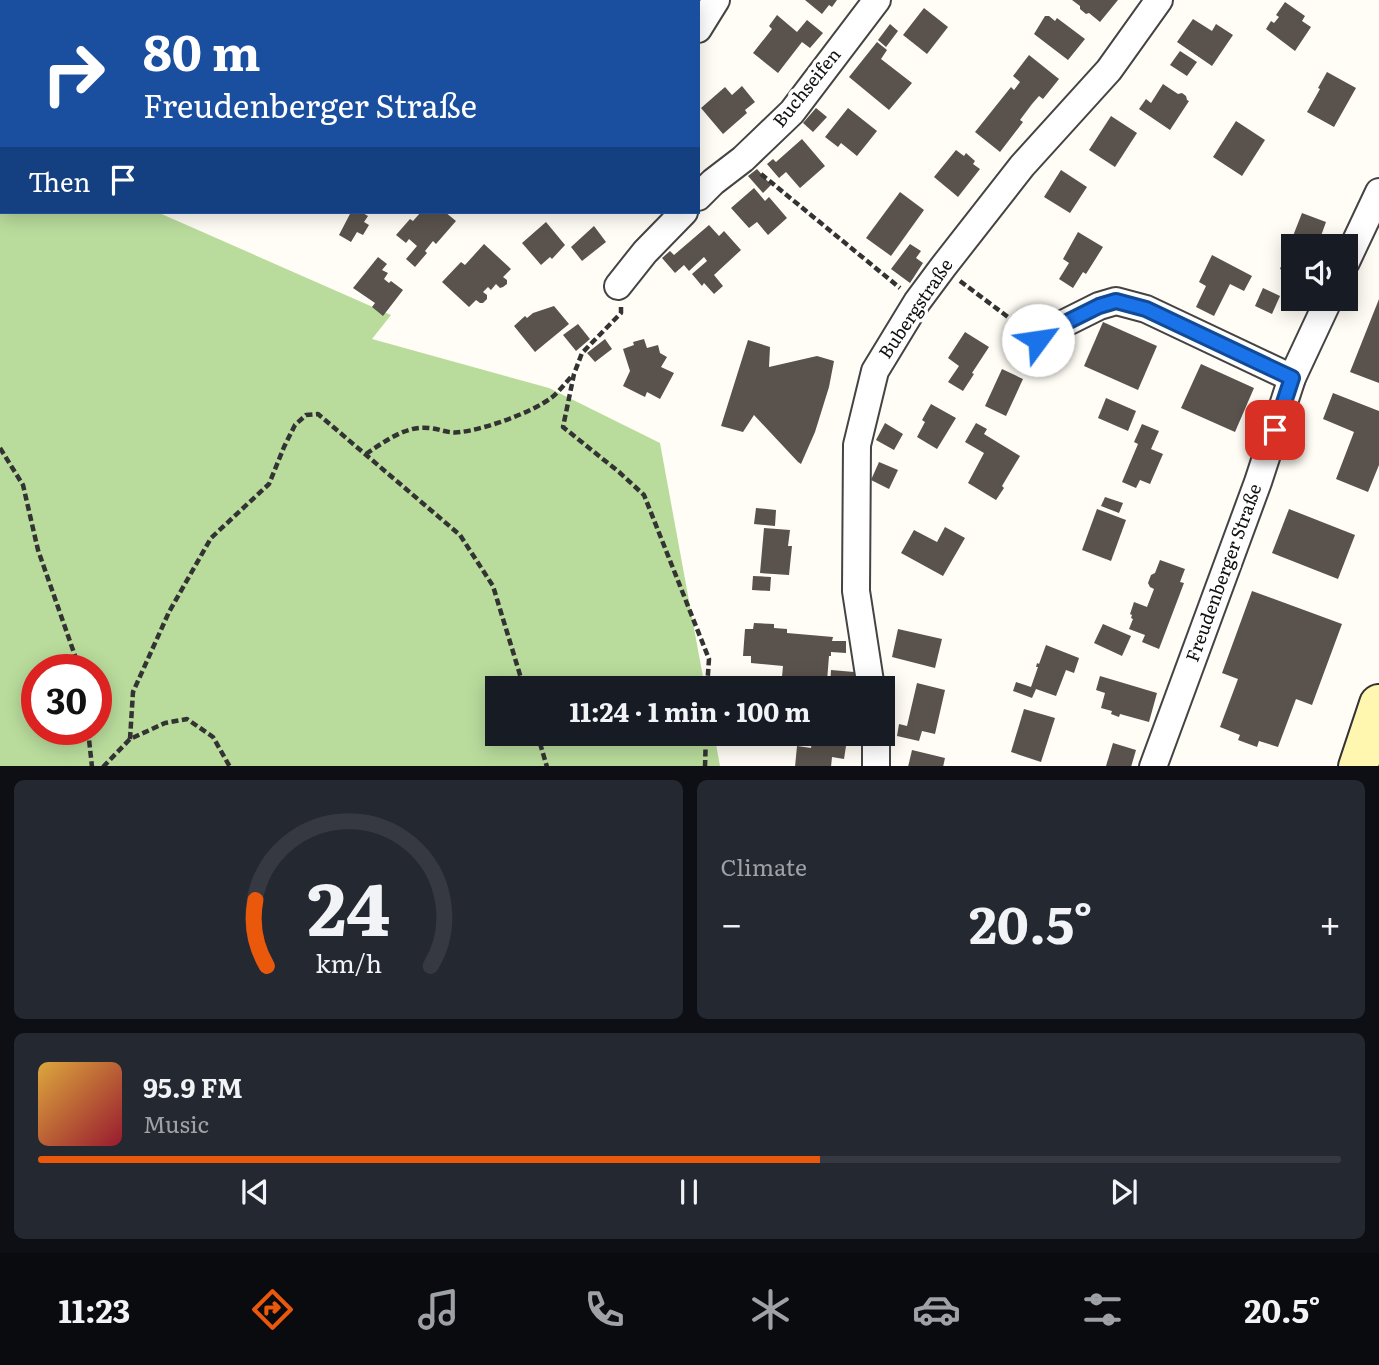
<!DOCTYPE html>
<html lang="en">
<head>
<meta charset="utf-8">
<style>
  :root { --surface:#171b24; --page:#242831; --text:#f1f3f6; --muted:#9ea1a6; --line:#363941; --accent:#ea580c }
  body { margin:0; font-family:Literata,serif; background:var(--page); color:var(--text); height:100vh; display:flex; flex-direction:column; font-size:26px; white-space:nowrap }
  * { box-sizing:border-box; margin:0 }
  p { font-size:23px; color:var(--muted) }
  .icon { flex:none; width:38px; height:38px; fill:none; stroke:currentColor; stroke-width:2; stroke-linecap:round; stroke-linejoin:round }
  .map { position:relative; height:766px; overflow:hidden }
  .details { display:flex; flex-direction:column; gap:14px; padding:14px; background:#0d0f14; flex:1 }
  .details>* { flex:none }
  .top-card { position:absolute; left:0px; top:0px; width:700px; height:214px; box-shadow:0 4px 18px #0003; background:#1a4fa0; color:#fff; overflow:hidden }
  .controls { position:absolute; left:1281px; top:234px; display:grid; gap:14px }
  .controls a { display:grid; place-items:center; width:77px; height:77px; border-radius:0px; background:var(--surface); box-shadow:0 4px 18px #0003; font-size:35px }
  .speed { position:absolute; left:21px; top:654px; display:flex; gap:14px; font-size:35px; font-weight:700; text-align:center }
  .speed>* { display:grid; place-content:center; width:91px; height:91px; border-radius:50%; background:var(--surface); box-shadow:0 4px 18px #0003; line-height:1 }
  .speed .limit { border:10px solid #d22; background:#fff; color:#111 }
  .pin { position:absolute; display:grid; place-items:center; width:60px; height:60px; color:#fff; margin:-30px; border-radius:14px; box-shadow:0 4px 10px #0006 }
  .me { position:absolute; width:77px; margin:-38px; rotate:59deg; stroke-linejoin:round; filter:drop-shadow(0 0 5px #0008) }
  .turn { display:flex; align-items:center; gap:24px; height:147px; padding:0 28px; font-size:32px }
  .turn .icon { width:91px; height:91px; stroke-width:2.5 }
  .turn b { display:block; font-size:49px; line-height:60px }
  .then { display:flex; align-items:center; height:66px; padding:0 28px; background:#0003; gap:14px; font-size:26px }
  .big { font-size:52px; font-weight:700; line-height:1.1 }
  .details .widget { flex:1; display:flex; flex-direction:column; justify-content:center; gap:10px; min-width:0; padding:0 24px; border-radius:10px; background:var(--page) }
  .details .dial { align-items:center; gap:0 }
  .dial svg { height:182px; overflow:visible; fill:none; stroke:var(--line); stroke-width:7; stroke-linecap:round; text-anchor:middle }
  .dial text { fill:var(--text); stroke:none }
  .song { display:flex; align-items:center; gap:21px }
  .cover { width:84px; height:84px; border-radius:10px; background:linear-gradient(135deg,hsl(40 70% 55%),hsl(350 70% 35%)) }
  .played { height:7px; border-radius:4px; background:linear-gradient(90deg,var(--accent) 60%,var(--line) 60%) }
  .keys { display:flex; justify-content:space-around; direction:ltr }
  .heat { display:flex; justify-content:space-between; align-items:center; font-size:38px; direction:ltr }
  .details .tiles { flex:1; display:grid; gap:14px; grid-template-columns:1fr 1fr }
  .widget:last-child { grid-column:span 2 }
  .trip { position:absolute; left:485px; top:676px; width:410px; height:70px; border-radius:0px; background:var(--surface); box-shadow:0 4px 18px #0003; font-weight:700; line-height:70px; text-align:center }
  .dock { display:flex; height:112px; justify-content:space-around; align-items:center; background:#090b0e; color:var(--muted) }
  .dock .icon { width:49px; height:49px }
  .dock .selected { color:var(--accent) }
  .dock b { font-size:32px; color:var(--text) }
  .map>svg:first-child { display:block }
  .forest { fill:#b9dc9c; fill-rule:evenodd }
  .building { fill:#5a524d }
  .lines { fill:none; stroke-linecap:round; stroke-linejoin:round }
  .minor-casing { stroke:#444; stroke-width:30 }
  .secondary-casing { stroke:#333; stroke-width:42 }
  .path { stroke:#333; stroke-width:4.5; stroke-dasharray:7 3.5; stroke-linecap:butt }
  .minor { stroke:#fff; stroke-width:26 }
  .secondary { stroke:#fff6b0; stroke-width:38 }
  .route-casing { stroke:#114b97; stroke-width:18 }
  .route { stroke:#1a73e8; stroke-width:12 }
  .labels { text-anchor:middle; stroke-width:7; stroke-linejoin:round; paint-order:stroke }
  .street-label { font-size:18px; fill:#111; stroke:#fff }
</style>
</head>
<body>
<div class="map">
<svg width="1379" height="767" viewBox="0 0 1379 767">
  <rect width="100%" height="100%" fill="#fffdf5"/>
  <path class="forest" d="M0 0H483L480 2H2V212H157L391 315 372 339 549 388 660 443 705 688H497V733H714L720 766H0ZM37 670H96V730H37Z"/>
  <g class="building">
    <path d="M805 0H837L832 7 829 5 822 14Z"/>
    <path d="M1072 0H1118L1100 22 1089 13 1086 14 1080 9V6Z"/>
    <path d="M1285 2 1305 16 1302 21 1311 27 1295 51 1266 29 1271 21 1274 23 1279 17 1276 15Z"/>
    <path d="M924 8 948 27 927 54 903 35Z"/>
    <path d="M777 15 797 32 807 20 823 33 810 48 802 42 778 73 753 53 772 29 769 26Z"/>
    <path d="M1045 16H1049L1055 21 1057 18 1085 39 1068 60 1034 34Z"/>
    <path d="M1193 19 1212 31 1216 24 1233 35 1212 66 1177 42Z"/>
    <path d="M890 24 898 31 886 47 878 40Z"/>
    <path d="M877 42 887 50 881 59 912 83 889 110 849 77Z"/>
    <path d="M1180 51 1197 62 1187 76 1170 65Z"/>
    <path d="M1029 55 1059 79 1043 99 1039 96 1032 104 1020 120 1023 122 1000 152 975 132 1011 87 1014 90 1020 82 1013 76Z"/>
    <path d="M1327 72 1356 88 1334 127 1307 112 1320 89 1318 88Z"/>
    <path d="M1163 84 1178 94 1182 93 1186 96 1187 100 1189 101 1170 130 1139 109 1146 99 1151 103Z"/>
    <path d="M742 86 755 102 745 110 747 113 723 134 701 108 725 87 732 95Z"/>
    <path d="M816 108 827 117 813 132 803 123Z"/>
    <path d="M848 108 877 131 857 156 841 143 838 147 825 137Z"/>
    <path d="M1111 116 1137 133 1115 167 1089 150Z"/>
    <path d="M1236 121 1265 140 1242 176 1213 157Z"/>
    <path d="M802 139 825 166 800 188 786 172 779 178 767 164 773 159 776 162Z"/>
    <path d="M956 150 964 156 966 153 975 161 973 164 980 169 958 197 934 177Z"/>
    <path d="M757 169 771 185 763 193 748 176Z"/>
    <path d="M1061 170 1087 187 1070 213 1044 197Z"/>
    <path d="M754 188 765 201 769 197 787 218 768 235 757 222 749 228 731 208Z"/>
    <path d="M900 192 924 210 891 256 866 238Z"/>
    <path d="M351 212H361L368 216 364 222 369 225 363 235 357 232 351 242 339 235Z"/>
    <path d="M421 212H445L456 221 436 244 433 241 425 251 427 253 415 267 406 259 417 246 409 239 406 243 396 235 410 219 413 221Z"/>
    <path d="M1302 213 1326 222 1317 247H1293V275L1280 269Z"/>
    <path d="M546 222 565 245 552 259 550 257 541 265 522 243Z"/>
    <path d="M709 225 719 236 724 231 741 250 714 275 723 286 714 294 704 283 702 286 692 274 707 261 704 257 689 271 684 265 675 273 662 258 670 251 674 255Z"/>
    <path d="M594 226 606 242 582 261 571 247Z"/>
    <path d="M1078 232 1103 247 1086 274 1083 272 1073 288 1059 279 1069 263 1063 259Z"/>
    <path d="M484 244 511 269 503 277 507 280V284L503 287 500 288 496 284 491 290 488 287 483 292 487 295V299L483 303H480L476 300 469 307 442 282 461 262 465 265Z"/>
    <path d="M910 244 921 251 916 258 923 263 910 283 891 269Z"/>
    <path d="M1212 255 1252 276 1244 291 1230 284 1214 316 1196 307 1206 286 1199 282Z"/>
    <path d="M378 257 387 264 382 270 388 273 384 279 389 283 391 281 403 290 383 316 372 307 375 303 353 288Z"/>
    <path d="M1263 288 1280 296 1272 314 1255 306Z"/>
    <path d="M1379 299V383L1350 372Z"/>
    <path d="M554 306 569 324 535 352 514 326 525 316 527 318 533 313Z"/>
    <path d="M1103 322 1157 346 1138 390 1084 366Z"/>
    <path d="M578 324 590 339 576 351 563 335Z"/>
    <path d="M965 332 989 347 972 373 974 374 963 391 948 382 959 366 948 358Z"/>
    <path d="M605 339 612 349 595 362 587 353Z"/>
    <path d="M644 339 647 348 658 345 660 353 667 357 661 367 674 373 660 399 647 392 645 397 623 386 630 371 623 349 634 345 633 342Z"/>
    <path d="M748 340 770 347 769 367 817 356 834 361 829 387 815 432 801 464 798 462 754 415 743 432 721 426Z"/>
    <path d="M1201 364 1254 388 1235 432 1181 408Z"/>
    <path d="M1002 369 1023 379 1006 416 985 406Z"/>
    <path d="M1333 393 1379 411V465L1368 492 1336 479 1354 432 1323 419Z"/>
    <path d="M1106 398 1136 411 1128 431 1098 418Z"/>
    <path d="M931 404 956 418 937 449 917 437 925 422 922 420Z"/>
    <path d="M885 423 903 434 894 450 876 440Z"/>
    <path d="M976 423 987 429 984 434 1020 456 1002 486 1004 488 996 500 968 483 984 453 965 442Z"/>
    <path d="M1142 424 1159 431 1151 449 1163 454 1150 484 1140 480 1136 488 1122 482 1138 444 1134 442Z"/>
    <path d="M879 462 898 470 889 489 871 480Z"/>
    <path d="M1105 497 1123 503 1119 513 1101 506Z"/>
    <path d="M756 508 776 510 775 526 754 524Z"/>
    <path d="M1097 509 1126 520 1111 561 1082 550Z"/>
    <path d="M1289 509 1355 535 1338 579 1272 553Z"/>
    <path d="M945 527 965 538 943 576 901 553 914 530 937 542Z"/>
    <path d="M764 528 790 530 788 546H792L789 575 760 573Z"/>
    <path d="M1160 560 1185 569 1180 582 1184 583 1159 649 1142 642 1145 635 1129 629 1133 619 1131 618 1132 615 1130 614 1134 602 1147 607 1154 589 1150 587 1148 583 1151 575 1155 573Z"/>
    <path d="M753 576 771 577 770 591 752 590Z"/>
    <path d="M1252 591 1342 624 1312 705 1296 699 1278 747 1259 741 1257 747 1238 740 1240 735 1220 727 1238 679 1222 673Z"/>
    <path d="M754 623 774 624V628L787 629V633L833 637 832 641H846V653L831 652V656H829L827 681 782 677 783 666 751 663V656H743L745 629H753Z"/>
    <path d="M1103 624 1131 636 1122 656 1094 643Z"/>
    <path d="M898 629 942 639 935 668 892 657Z"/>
    <path d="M1046 645 1079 658 1074 673 1066 670 1056 696 1036 689 1032 698 1013 691 1016 682 1031 687 1038 667H1036L1037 663 1039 664Z"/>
    <path d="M831 670 854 672 855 688H830Z"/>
    <path d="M1100 676 1157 693 1149 722 1120 714 1119 717 1111 714 1112 711 1101 708 1105 693 1096 690Z"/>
    <path d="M917 683 945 690 935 734 922 731 919 741 897 736 899 724 907 726Z"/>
    <path d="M1024 709 1055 718 1041 762 1011 752Z"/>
    <path d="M821 733H848L844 759 832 757 831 767H795L797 746 811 748 812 741 815 742V745H819Z"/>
    <path d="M1113 743 1136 750 1131 767 1106 766Z"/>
    <path d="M912 750 945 758 943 767H908Z"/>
  </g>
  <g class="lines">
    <defs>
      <g id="minor">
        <path d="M465 2 468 0"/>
        <path d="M698 29 716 0"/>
        <path d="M698 197 713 182 743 159 792 112 877 0"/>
        <path d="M1346 262 1379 192"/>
        <path d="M618 286 645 252 684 212"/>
        <path d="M1038 340 1065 323 1099 306 1116 301 1146 309 1292 378"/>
        <path d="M871 688 856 591 857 445 875 371 917 302 943 267 1022 166 1109 70 1159 0"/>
        <path d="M876 733V767"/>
        <path d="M1153 767 1258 482 1292 378 1329 299"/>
      </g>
      <path id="secondary" d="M1358 767 1379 704"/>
    </defs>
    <use href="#minor" class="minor-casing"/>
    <use href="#secondary" class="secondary-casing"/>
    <g class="path">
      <path d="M334 2 337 0"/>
      <path d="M0 155H2"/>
      <path d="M761 174 900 288"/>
      <path d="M960 281 1020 326"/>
      <path d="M621 307V313L582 353 574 374 563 427 619 472 644 495 709 659 707 688"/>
      <path d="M0 448 23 485 38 550 80 670"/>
      <path d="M366 454C384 442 406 425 429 428 441 429 448 434 461 432 485 429 531 413 551 398 559 392 566 382 573 375"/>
      <path d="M88 730 92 767"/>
      <path d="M537 733 547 767"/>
      <path d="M130 739 133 692 169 612 211 538 269 484 284 447 295 425 306 415 318 414 460 535 493 586 524 688"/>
      <path d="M103 767 130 739 165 723 187 719 213 737 230 767"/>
      <path d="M705 767 706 733"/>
    </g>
    <use href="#minor" class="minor"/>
    <use href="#secondary" class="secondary"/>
  </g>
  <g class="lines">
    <defs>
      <path id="route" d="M1038 340 1065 323 1099 306 1116 301 1146 309 1292 378 1275 430"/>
    </defs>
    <use href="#route" class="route-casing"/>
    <use href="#route" class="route"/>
  </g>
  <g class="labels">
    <g class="street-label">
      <text transform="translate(807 88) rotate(-51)" y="6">Buchseifen</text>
      <text transform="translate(916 309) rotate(-56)" y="6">Bubergstraße</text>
      <text transform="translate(1224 573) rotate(-70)" y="6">Freudenberger Straße</text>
    </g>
  </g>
</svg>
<div class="controls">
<a><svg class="icon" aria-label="sound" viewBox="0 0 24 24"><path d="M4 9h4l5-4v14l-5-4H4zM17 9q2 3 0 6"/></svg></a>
</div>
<div class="speed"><div class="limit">30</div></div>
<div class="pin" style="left:1275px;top:430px;background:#d93025"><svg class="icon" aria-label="arrive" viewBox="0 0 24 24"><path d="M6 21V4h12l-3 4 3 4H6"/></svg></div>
<svg class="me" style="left:1038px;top:340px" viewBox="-20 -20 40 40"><circle r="19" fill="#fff"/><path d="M0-13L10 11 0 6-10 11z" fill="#1a73e8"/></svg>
<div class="trip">11:24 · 1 min · 100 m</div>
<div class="top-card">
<div class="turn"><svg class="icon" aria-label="right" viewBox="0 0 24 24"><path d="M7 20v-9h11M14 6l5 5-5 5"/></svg><div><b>80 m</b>Freudenberger Straße</div></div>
<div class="then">Then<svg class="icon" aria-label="arrive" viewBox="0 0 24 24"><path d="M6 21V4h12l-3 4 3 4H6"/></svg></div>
</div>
</div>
<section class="details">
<div class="tiles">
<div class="widget dial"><svg viewBox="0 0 100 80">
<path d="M14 69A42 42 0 1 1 86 69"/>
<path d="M14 69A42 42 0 0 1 9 40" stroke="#ea580c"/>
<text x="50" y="56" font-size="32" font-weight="700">24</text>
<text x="50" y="72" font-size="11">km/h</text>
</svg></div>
<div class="widget"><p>Climate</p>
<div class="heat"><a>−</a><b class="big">20.5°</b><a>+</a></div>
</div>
<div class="widget">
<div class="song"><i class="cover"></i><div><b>95.9 FM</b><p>Music</p></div></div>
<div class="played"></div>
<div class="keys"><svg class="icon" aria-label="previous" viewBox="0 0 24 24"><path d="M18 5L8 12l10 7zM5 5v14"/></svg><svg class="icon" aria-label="pause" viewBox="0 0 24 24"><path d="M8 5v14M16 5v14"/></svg><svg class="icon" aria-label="next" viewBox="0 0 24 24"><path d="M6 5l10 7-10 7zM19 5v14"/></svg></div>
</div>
</div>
</section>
<nav class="dock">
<b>11:23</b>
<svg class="icon selected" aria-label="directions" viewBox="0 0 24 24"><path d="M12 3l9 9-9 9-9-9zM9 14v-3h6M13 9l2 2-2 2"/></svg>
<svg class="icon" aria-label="music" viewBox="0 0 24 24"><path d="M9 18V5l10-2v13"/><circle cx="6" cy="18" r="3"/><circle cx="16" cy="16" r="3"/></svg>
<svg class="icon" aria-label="phone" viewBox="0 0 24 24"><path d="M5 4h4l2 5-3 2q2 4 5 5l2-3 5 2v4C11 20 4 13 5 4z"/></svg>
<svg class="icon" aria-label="climate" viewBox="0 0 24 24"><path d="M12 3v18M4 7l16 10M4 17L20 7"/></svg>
<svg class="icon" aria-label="car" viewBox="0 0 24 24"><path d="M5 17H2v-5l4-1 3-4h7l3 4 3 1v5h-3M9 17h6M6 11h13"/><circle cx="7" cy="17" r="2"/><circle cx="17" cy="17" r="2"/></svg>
<svg class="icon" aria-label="filters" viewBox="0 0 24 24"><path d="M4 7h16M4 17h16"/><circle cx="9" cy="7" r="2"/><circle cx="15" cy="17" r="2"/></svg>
<b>20.5°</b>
</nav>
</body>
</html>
